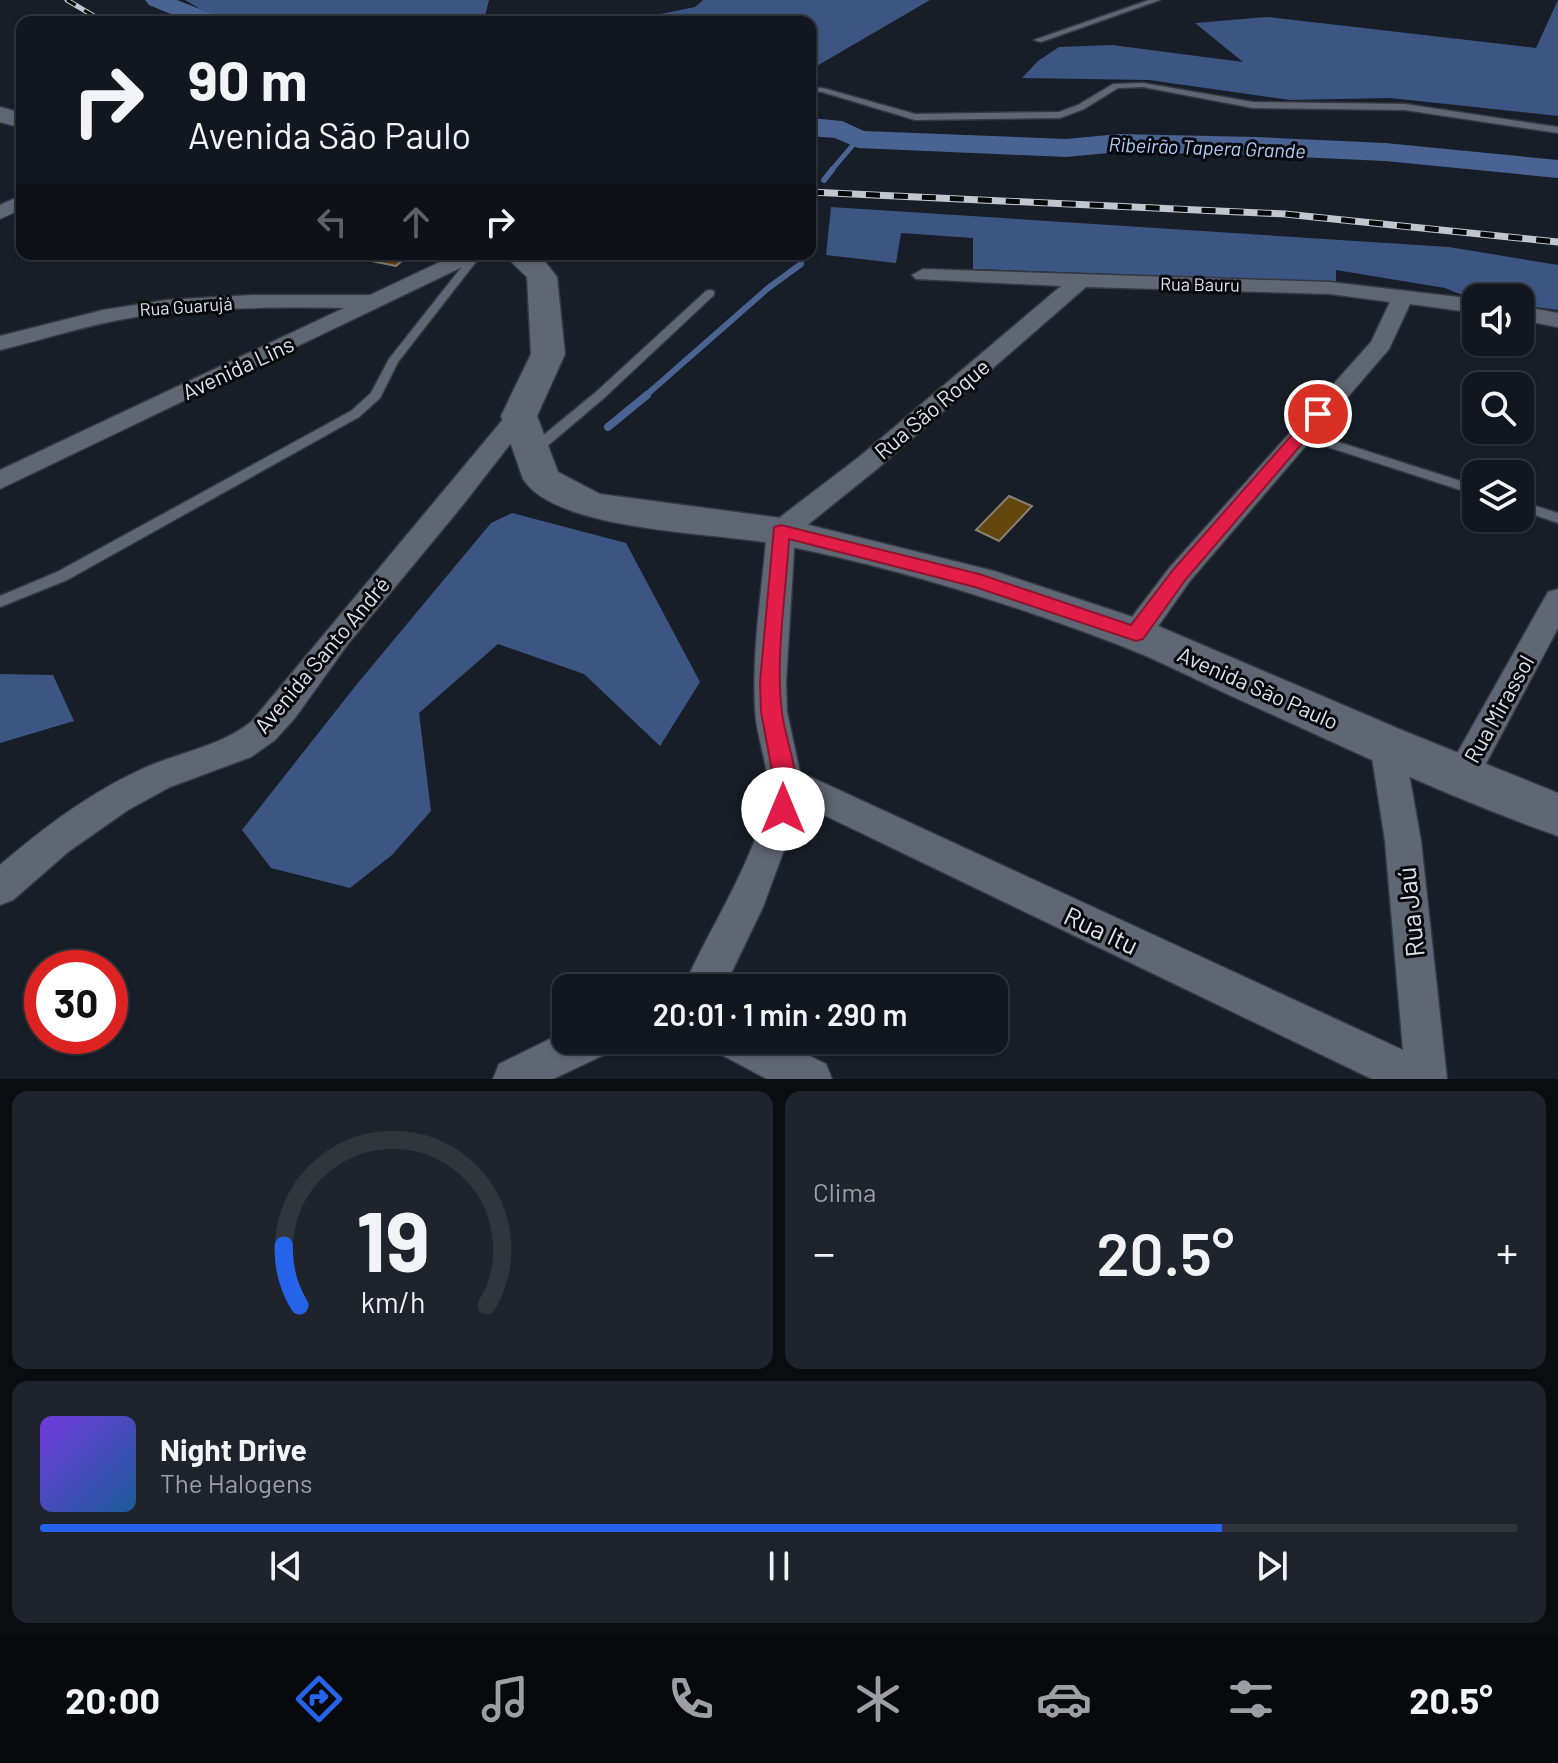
<!DOCTYPE html>
<html lang="pt">
<head>
<meta charset="utf-8">
<style>
  :root { --surface:#12161e; --page:#1f232b; --text:#f1f3f6; --muted:#9c9fa4; --line:#31353c; --accent:#2563eb }
  body { margin:0; font-family:Barlow,sans-serif; background:var(--page); color:var(--text); height:100vh; display:flex; flex-direction:column; font-size:30px; white-space:nowrap }
  * { box-sizing:border-box; margin:0 }
  p { font-size:26px; color:var(--muted) }
  .icon { flex:none; width:44px; height:44px; fill:none; stroke:currentColor; stroke-width:2; stroke-linecap:round; stroke-linejoin:round }
  .map { position:relative; height:1079px; overflow:hidden }
  .panel { display:flex; flex-direction:column; gap:12px; padding:12px; background:#0a0c10; flex:1 }
  .panel>* { flex:none }
  .banner { position:absolute; left:16px; top:16px; width:800px; height:244px; border-radius:16px; box-shadow:0 2px 6px #0004,0 0 0 2px var(--line); background:#12161e; color:var(--text); overflow:hidden }
  .fabs { position:absolute; left:1462px; top:284px; display:grid; gap:16px }
  .fabs a { display:grid; place-items:center; width:72px; height:72px; border-radius:16px; background:var(--surface); box-shadow:0 2px 6px #0004,0 0 0 2px var(--line); font-size:40px }
  .speed { position:absolute; left:24px; top:950px; display:flex; gap:16px; font-size:40px; font-weight:700; text-align:center }
  .speed>* { display:grid; place-content:center; width:104px; height:104px; border-radius:50%; background:var(--surface); box-shadow:0 2px 6px #0004,0 0 0 2px var(--line); line-height:1 }
  .speed .limit { border:12px solid #d22; background:#fff; color:#111 }
  .pin { position:absolute; display:grid; place-items:center; width:68px; height:68px; color:#fff; margin:-34px; border:4px solid #fff; border-radius:50%; box-shadow:0 2px 8px #0007 }
  .me { position:absolute; width:88px; margin:-44px; rotate:0deg; stroke-linejoin:round; filter:drop-shadow(0 0 6px #0008) }
  .turn { display:flex; align-items:center; gap:28px; height:168px; padding:0 40px; font-size:36px }
  .turn .icon { width:104px; height:104px; stroke-width:2.5 }
  .turn b { display:block; font-size:56px; line-height:68px }
  .lanes { display:flex; align-items:center; height:76px; padding:0 40px; background:#0003; justify-content:center; gap:40px; direction:ltr }
  .lanes .off { opacity:.35 }
  .big { font-size:60px; font-weight:600; line-height:1.1 }
  .panel .tile { flex:1; display:flex; flex-direction:column; justify-content:center; gap:12px; min-width:0; padding:0 28px; border-radius:16px; background:var(--page) }
  .panel .dial { align-items:center; gap:0 }
  .dial svg { height:208px; overflow:visible; fill:none; stroke:var(--line); stroke-width:7; stroke-linecap:round; text-anchor:middle }
  .dial text { fill:var(--text); stroke:none }
  .song { display:flex; align-items:center; gap:24px }
  .cover { width:96px; height:96px; border-radius:12px; background:linear-gradient(135deg,hsl(260 70% 55%),hsl(210 70% 35%)) }
  .played { height:8px; border-radius:4px; background:linear-gradient(90deg,var(--accent) 80%,var(--line) 80%) }
  .keys { display:flex; justify-content:space-around; direction:ltr }
  .heat { display:flex; justify-content:space-between; align-items:center; font-size:44px; direction:ltr }
  .panel .tiles { flex:1; display:grid; gap:12px; grid-template-columns:1fr 1fr }
  .tile:last-child { grid-column:span 2 }
  .trip { position:absolute; left:552px; top:974px; width:456px; height:80px; border-radius:16px; background:var(--surface); box-shadow:0 2px 6px #0004,0 0 0 2px var(--line); font-weight:600; line-height:80px; text-align:center }
  .tabs { display:flex; height:128px; justify-content:space-around; align-items:center; background:#07090c; color:var(--muted) }
  .tabs .icon { width:56px; height:56px }
  .tabs .on { color:var(--accent) }
  .tabs b { font-size:36px; color:var(--text) }
  .map>svg:first-child { display:block }
  .forest { fill:#3d5582 }
  .lines { fill:none; stroke-linecap:round; stroke-linejoin:round }
  .stream-far2 { stroke:#4a6392; stroke-width:5 }
  .stream-far1 { stroke:#4a6392; stroke-width:6 }
  .stream { stroke:#4a6392; stroke-width:8 }
  .river { fill:#4a6392; fill-rule:evenodd }
  .building { fill:#63460d; stroke:#898174; stroke-width:2 }
  .service-casing { stroke:#343840; stroke-width:3 }
  .minor-casing { stroke:#343840; stroke-width:3 }
  .secondary-casing { stroke:#343840; stroke-width:3 }
  .service { fill:#606774; fill-rule:evenodd }
  .minor { fill:#606774; fill-rule:evenodd }
  .secondary { fill:#606774; fill-rule:evenodd }
  .rail-far1-casing { stroke:#c2c6ce; stroke-width:5 }
  .rail-casing { stroke:#c2c6ce; stroke-width:7 }
  .rail-far1 { stroke:#06080c; stroke-width:3; stroke-dasharray:10; stroke-linecap:butt }
  .rail { stroke:#06080c; stroke-width:5; stroke-dasharray:14; stroke-linecap:butt }
  .route { fill:#e11d48; stroke:#92132f; stroke-width:2 }
  .labels { text-anchor:middle; stroke-width:6; stroke-linejoin:round; paint-order:stroke }
  .far-street-label { font-size:18px; fill:#dfe3eb; stroke:#06080c }
  .far-water-label { font-size:20px; font-style:italic; fill:#b2caf5; stroke:#06080c }
  .street-label { font-size:22px; fill:#dfe3eb; stroke:#06080c }
  .near-street-label { font-size:26px; fill:#dfe3eb; stroke:#06080c }
</style>
</head>
<body>
<div class="map">
<svg width="1558" height="1079" viewBox="0 0 1558 1079">
  <rect width="100%" height="100%" fill="#181e28"/>
  <g class="forest">
    <path d="M185 0H489L485 16 497 22H222Z"/>
    <path d="M703 0H930L810 70V22H621L695 7Z"/>
    <path d="M1558 0V116L1390 98 1290 100 1149 80 1022 78 1038 61 1059 47 1112 45 1243 62 1195 23 1267 17 1536 48Z"/>
    <path d="M831 207 1449 247 1558 265V310L1520 305V298H1470L1445 288 1336 270V282L973 269V238L901 233 896 263 826 255Z"/>
    <path d="M512 513 626 543 700 682 660 746 584 674 498 644 419 713 431 811 392 855 350 888 271 868 242 830 357 684 491 523Z"/>
    <path d="M0 674 53 675 74 721 0 743Z"/>
  </g>
  <g class="lines">
    <path class="stream-far2" d="M830 172 858 139"/>
    <g class="stream-far1">
      <path d="M824 180 832 170"/>
      <path d="M644 397 767 289 801 264 802 254"/>
    </g>
    <path class="stream" d="M608 427 647 395"/>
    <g class="river">
      <path d="M145 0H177L220 17 223 22H190L149 5Z"/>
      <path d="M810 118 842 121 864 131 1066 139 1119 134 1256 137 1385 143 1558 160V178L1385 161 1256 155 1119 152 1066 157 858 148 835 138 810 136Z"/>
    </g>
  </g>
  <g class="building">
    <path d="M336 254H410L396 266Z"/>
    <path d="M1009 496 1032 506 999 541 976 530Z"/>
  </g>
  <g class="lines">
    <defs>
      <g id="service">
        <path d="M1149 0H1160L1041 42 1034 40Z"/>
        <path d="M1143 83 1253 102 1405 104 1558 127V133L1405 110 1253 108 1143 87 1118 88 1084 109 1060 118 915 120 822 92 810 91V87L823 88 915 114 1059 112 1078 105 1113 84Z"/>
        <path d="M472 254H482L398 362 380 398 359 417 67 580 0 607V596L57 572 351 411 371 393 389 359Z"/>
        <path d="M710 290 714 291V295L604 398 539 453H529L528 450 529 447 596 392 706 291Z"/>
        <path d="M1301 430 1476 486V495L1297 437 1295 434 1297 431Z"/>
        <path d="M1520 501 1558 513V523L1520 510Z"/>
      </g>
      <g id="minor">
        <path d="M22 195V209L0 219V205Z"/>
        <path d="M457 254H484L481 258 0 489V470L344 308C275 307 205 307 136 317 90 324 46 339 0 350V336L103 310 166 300 252 295H370Z"/>
        <path d="M923 269 1330 282 1476 299V313L1410 304 1389 349 1190 581 1147 642 1136 645 1125 642 1121 634 1125 626 1170 567 1371 342 1390 302 1330 294 1086 287 877 469 795 535 786 682 787 712 800 772 1403 1050 1385 841 1370 745 1375 735 1387 731 1399 735 1404 745 1421 841 1447 1079H1372L801 804 763 907 724 988H683C709 929 747 873 765 810 775 776 756 742 755 708 752 649 762 589 767 531L771 524 859 457 1061 286 916 279 912 275Z"/>
        <path d="M1520 306 1558 313V327L1520 320Z"/>
        <path d="M519 408 528 411 531 416 528 421 462 506 348 644 295 718 275 740 251 757 170 787 128 810 68 852 13 900 0 905V865C44 827 91 792 144 768 180 752 219 747 251 722L510 411Z"/>
        <path d="M1558 589V628L1474 786 1462 790 1450 786 1445 776 1450 766 1548 592Z"/>
        <path d="M566 1031V1040H612L606 1054 553 1079H493L499 1064Z"/>
        <path d="M714 1040H777L826 1064 832 1079H767L720 1054Z"/>
      </g>
      <g id="secondary">
        <path d="M0 107 22 113V128L0 122Z"/>
        <path d="M503 254H539L557 277 565 354 537 416 558 472 600 494 781 518 994 571 1151 623 1404 731 1558 793V836C1446 797 1338 744 1229 695 1193 678 1156 659 1119 645 1010 603 896 568 782 545 720 532 558 533 523 479L501 416 531 354 527 277Z"/>
      </g>
    </defs>
    <use href="#service" class="service-casing"/>
    <use href="#minor" class="minor-casing"/>
    <use href="#secondary" class="secondary-casing"/>
    <use href="#service" class="service"/>
    <use href="#minor" class="minor"/>
    <use href="#secondary" class="secondary"/>
    <defs>
      <path id="rail-far1" d="M67 0 104 22"/>
      <path id="rail" d="M810 192 1285 214 1558 242"/>
    </defs>
    <use href="#rail-far1" class="rail-far1-casing"/>
    <use href="#rail" class="rail-casing"/>
    <use href="#rail-far1" class="rail-far1"/>
    <use href="#rail" class="rail"/>
  </g>
  <path class="route" d="M1318 409 1326 414 1324 418 1186 579 1143 639 1136 641 975 587 789 539C786 594 775 659 782 713 786 745 806 784 791 816L783 818 775 816 771 809 774 781 761 712 760 682 774 527 781 525 979 574 1131 625 1173 570 1313 411Z"/>
  <g class="labels">
    <g class="far-street-label">
      <text transform="translate(1200 285) rotate(1)" y="6">Rua Bauru</text>
      <text transform="translate(186 307) rotate(-4)" y="6">Rua Guarujá</text>
    </g>
    <g class="far-water-label">
      <text transform="translate(1207 148) rotate(2)" y="7">Ribeirão Tapera Grande</text>
    </g>
    <g class="street-label">
      <text transform="translate(238 368) rotate(-25)" y="8">Avenida Lins</text>
      <text transform="translate(932 409) rotate(-40)" y="8">Rua São Roque</text>
      <text transform="translate(322 655) rotate(-50)" y="8">Avenida Santo André</text>
      <text transform="translate(1258 688) rotate(24)" y="8">Avenida São Paulo</text>
      <text transform="translate(1499 709) rotate(-61)" y="8">Rua Mirassol</text>
    </g>
    <g class="near-street-label">
      <text transform="translate(1411 912) rotate(-96)" y="9">Rua Jaú</text>
      <text transform="translate(1101 931) rotate(25)" y="9">Rua Itu</text>
    </g>
  </g>
</svg>
<div class="fabs">
<a><svg class="icon" aria-label="sound" viewBox="0 0 24 24"><path d="M4 9h4l5-4v14l-5-4H4zM17 9q2 3 0 6"/></svg></a>
<a><svg class="icon" aria-label="search" viewBox="0 0 24 24"><circle cx="10" cy="10" r="6"/><path d="M15 15l6 6"/></svg></a>
<a><svg class="icon" aria-label="layers" viewBox="0 0 24 24"><path d="M12 4l9 5-9 5-9-5zM3 14l9 5 9-5"/></svg></a>
</div>
<div class="speed"><div class="limit">30</div></div>
<div class="pin" style="left:1318px;top:414px;background:#d93025"><svg class="icon" aria-label="arrive" viewBox="0 0 24 24"><path d="M6 21V4h12l-3 4 3 4H6"/></svg></div>
<svg class="me" style="left:783px;top:809px" viewBox="-20 -20 40 40"><circle r="19" fill="#fff"/><path d="M0-13L10 11 0 6-10 11z" fill="#e11d48"/></svg>
<div class="trip">20:01 · 1 min · 290 m</div>
<div class="banner">
<div class="turn"><svg class="icon" aria-label="right" viewBox="0 0 24 24"><path d="M7 20v-9h11M14 6l5 5-5 5"/></svg><div><b>90 m</b>Avenida São Paulo</div></div>
<div class="lanes"><svg class="icon off" aria-label="left" viewBox="0 0 24 24"><path d="M17 20v-9H6M10 6l-5 5 5 5"/></svg><svg class="icon off" aria-label="ahead" viewBox="0 0 24 24"><path d="M12 20V5M6 11l6-6 6 6"/></svg><svg class="icon" aria-label="right" viewBox="0 0 24 24"><path d="M7 20v-9h11M14 6l5 5-5 5"/></svg></div>
</div>
</div>
<section class="panel">
<div class="tiles">
<div class="tile dial"><svg viewBox="0 0 100 80">
<path d="M14 69A42 42 0 1 1 86 69"/>
<path d="M14 69A42 42 0 0 1 8 46" stroke="#2563eb"/>
<text x="50" y="56" font-size="32" font-weight="700">19</text>
<text x="50" y="72" font-size="11">km/h</text>
</svg></div>
<div class="tile"><p>Clima</p>
<div class="heat"><a>−</a><b class="big">20.5°</b><a>+</a></div>
</div>
<div class="tile">
<div class="song"><i class="cover"></i><div><b>Night Drive</b><p>The Halogens</p></div></div>
<div class="played"></div>
<div class="keys"><svg class="icon" aria-label="previous" viewBox="0 0 24 24"><path d="M18 5L8 12l10 7zM5 5v14"/></svg><svg class="icon" aria-label="pause" viewBox="0 0 24 24"><path d="M8 5v14M16 5v14"/></svg><svg class="icon" aria-label="next" viewBox="0 0 24 24"><path d="M6 5l10 7-10 7zM19 5v14"/></svg></div>
</div>
</div>
</section>
<nav class="tabs">
<b>20:00</b>
<svg class="icon on" aria-label="directions" viewBox="0 0 24 24"><path d="M12 3l9 9-9 9-9-9zM9 14v-3h6M13 9l2 2-2 2"/></svg>
<svg class="icon" aria-label="music" viewBox="0 0 24 24"><path d="M9 18V5l10-2v13"/><circle cx="6" cy="18" r="3"/><circle cx="16" cy="16" r="3"/></svg>
<svg class="icon" aria-label="phone" viewBox="0 0 24 24"><path d="M5 4h4l2 5-3 2q2 4 5 5l2-3 5 2v4C11 20 4 13 5 4z"/></svg>
<svg class="icon" aria-label="climate" viewBox="0 0 24 24"><path d="M12 3v18M4 7l16 10M4 17L20 7"/></svg>
<svg class="icon" aria-label="car" viewBox="0 0 24 24"><path d="M5 17H2v-5l4-1 3-4h7l3 4 3 1v5h-3M9 17h6M6 11h13"/><circle cx="7" cy="17" r="2"/><circle cx="17" cy="17" r="2"/></svg>
<svg class="icon" aria-label="filters" viewBox="0 0 24 24"><path d="M4 7h16M4 17h16"/><circle cx="9" cy="7" r="2"/><circle cx="15" cy="17" r="2"/></svg>
<b>20.5°</b>
</nav>
</body>
</html>
